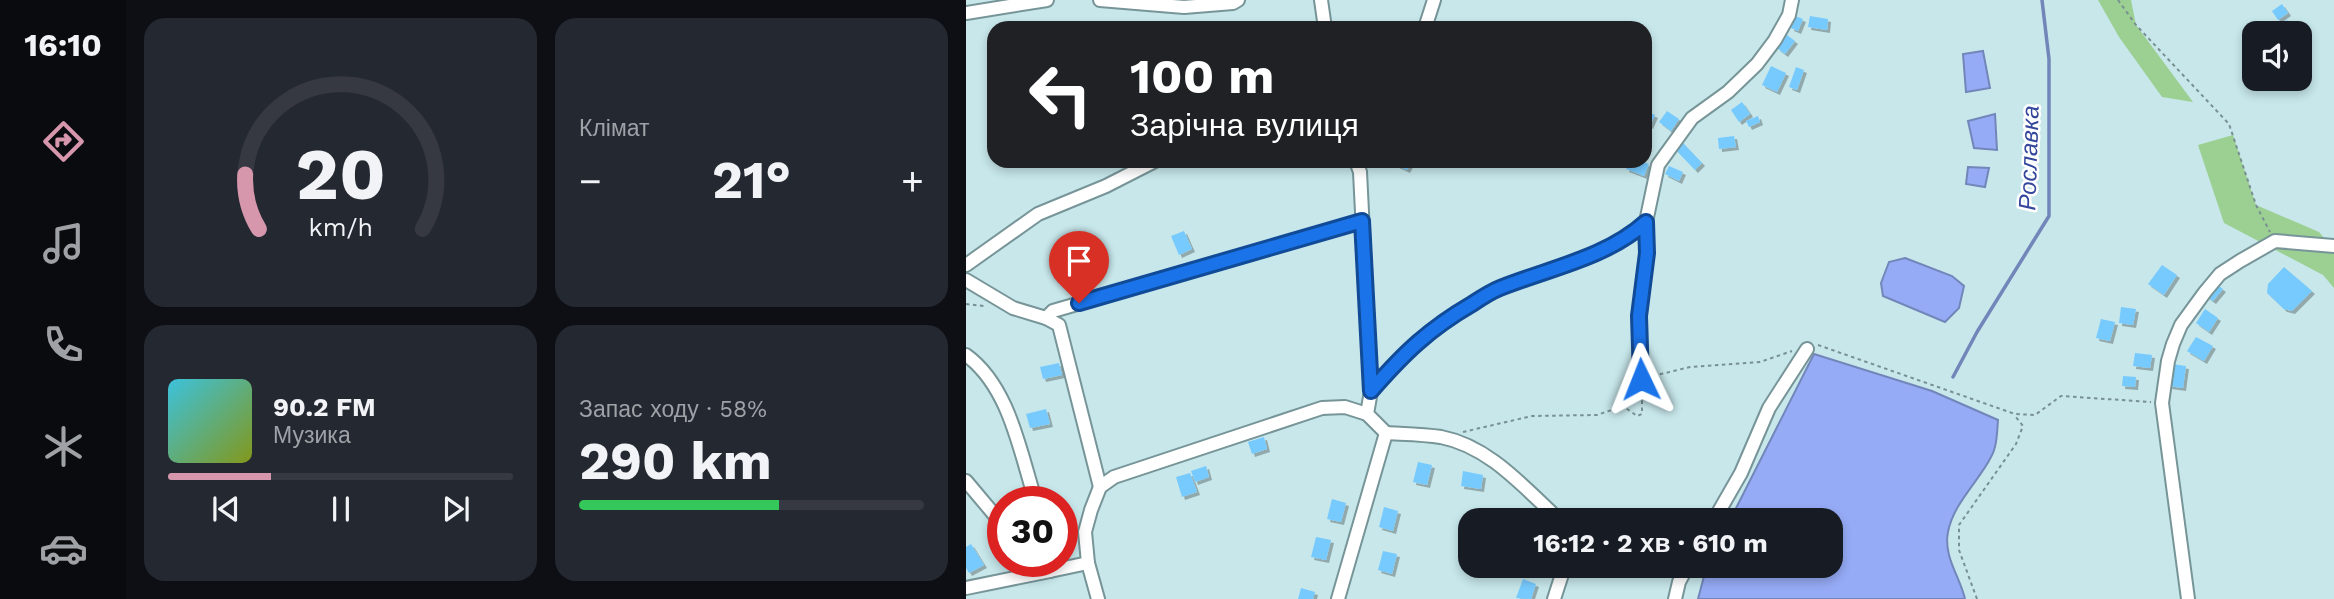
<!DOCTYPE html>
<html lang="uk">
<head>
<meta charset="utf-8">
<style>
  :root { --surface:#171b24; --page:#242831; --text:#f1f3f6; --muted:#9ea1a6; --line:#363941; --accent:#d697ad }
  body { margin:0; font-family:"Work Sans",sans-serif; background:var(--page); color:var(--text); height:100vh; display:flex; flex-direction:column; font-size:26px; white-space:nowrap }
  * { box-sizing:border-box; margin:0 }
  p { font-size:23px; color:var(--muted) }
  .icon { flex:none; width:38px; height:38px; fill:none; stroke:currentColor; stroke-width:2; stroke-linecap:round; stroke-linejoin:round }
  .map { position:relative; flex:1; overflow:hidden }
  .panel { display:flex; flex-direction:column; gap:18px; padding:18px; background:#0d0f14; width:840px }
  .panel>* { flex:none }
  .banner { position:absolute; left:21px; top:21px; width:665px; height:147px; border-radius:21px; box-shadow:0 4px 10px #0003; background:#202124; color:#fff; overflow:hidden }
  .buttons { position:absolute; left:1276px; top:21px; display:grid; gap:14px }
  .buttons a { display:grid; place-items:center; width:70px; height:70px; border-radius:14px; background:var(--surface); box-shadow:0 4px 10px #0003; font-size:35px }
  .speed { position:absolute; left:21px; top:486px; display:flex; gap:14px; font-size:35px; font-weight:700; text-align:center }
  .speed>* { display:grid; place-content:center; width:91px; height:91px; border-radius:50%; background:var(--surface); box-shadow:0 4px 10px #0003; line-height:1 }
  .speed .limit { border:10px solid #d22; background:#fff; color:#111 }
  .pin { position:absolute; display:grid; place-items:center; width:60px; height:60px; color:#fff; margin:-72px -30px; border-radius:50% 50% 50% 0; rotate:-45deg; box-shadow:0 0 7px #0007 }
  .pin .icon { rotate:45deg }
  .me { position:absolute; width:77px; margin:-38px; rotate:358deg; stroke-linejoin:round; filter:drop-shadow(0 0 5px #0008) }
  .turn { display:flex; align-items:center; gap:24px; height:147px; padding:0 28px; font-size:32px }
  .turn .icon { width:91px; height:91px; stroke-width:2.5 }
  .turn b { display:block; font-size:49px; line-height:60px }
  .big { font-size:52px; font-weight:700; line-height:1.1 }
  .panel .tile { flex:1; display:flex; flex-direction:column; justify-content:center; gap:10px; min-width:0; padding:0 24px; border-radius:21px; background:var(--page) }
  .panel .dial { align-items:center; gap:0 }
  .dial svg { height:182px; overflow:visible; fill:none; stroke:var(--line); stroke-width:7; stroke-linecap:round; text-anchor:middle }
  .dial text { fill:var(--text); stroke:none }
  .song { display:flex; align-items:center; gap:21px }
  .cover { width:84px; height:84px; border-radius:10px; background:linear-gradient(135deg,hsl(190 70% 55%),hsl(70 70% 35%)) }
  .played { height:7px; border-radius:4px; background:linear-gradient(90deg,var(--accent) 30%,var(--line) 30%) }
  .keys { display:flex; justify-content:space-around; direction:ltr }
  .heat { display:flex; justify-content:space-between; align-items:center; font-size:38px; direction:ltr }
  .charge { height:10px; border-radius:5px; background:linear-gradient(90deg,#34c759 58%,var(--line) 0) }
  .panel .tiles { flex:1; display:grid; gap:18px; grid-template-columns:repeat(2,1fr) }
  .trip { position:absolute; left:492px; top:508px; width:385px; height:70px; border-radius:21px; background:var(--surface); box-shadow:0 4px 10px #0003; font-weight:700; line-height:70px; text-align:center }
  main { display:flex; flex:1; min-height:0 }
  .dock { display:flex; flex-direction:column; width:126px; justify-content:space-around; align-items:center; background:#090b0e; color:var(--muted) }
  .dock .icon { width:49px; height:49px }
  .dock .current { color:var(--accent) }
  .dock b { font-size:32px; color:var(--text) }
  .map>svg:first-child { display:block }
  .green { fill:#9cd092 }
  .water { fill:#95abf5; stroke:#7286ba; stroke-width:2 }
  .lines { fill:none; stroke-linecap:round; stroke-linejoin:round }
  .stream { stroke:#7286ba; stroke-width:3.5 }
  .building { fill:#77cafe; filter:url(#shadow) }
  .minor-casing { stroke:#779598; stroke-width:16 }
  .path { stroke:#799092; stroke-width:2; stroke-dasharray:3.5 3.5; stroke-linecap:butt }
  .minor { stroke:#fff; stroke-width:12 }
  .route-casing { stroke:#114b97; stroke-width:18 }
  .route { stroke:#1a73e8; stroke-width:12 }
  .labels { text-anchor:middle; stroke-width:5; stroke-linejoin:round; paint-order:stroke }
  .water-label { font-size:24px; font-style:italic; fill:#35479c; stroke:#fff }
</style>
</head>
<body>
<main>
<nav class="dock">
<b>16:10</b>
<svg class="icon current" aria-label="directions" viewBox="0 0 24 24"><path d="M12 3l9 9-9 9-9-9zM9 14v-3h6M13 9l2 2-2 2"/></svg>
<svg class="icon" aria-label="music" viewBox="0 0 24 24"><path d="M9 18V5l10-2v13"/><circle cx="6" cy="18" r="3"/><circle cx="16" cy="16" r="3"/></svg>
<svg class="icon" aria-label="phone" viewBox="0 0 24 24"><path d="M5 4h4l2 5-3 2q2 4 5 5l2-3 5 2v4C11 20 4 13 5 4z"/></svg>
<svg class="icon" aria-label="climate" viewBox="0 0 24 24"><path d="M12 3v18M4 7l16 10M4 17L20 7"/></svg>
<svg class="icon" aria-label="car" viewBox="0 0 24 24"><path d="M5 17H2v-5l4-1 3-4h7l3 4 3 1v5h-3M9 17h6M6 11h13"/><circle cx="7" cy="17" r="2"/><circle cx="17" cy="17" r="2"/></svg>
</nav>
<section class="panel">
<div class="tiles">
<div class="tile dial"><svg viewBox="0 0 100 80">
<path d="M14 69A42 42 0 1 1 86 69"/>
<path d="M14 69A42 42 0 0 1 8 45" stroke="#d697ad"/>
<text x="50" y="56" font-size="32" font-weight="700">20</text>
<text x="50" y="72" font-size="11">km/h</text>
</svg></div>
<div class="tile"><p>Клімат</p>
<div class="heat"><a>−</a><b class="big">21°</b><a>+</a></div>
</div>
<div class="tile">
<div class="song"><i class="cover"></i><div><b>90.2 FM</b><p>Музика</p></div></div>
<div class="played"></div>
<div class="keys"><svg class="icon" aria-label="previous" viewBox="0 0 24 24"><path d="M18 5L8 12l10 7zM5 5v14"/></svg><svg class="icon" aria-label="pause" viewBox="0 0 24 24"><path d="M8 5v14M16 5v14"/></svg><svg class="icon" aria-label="next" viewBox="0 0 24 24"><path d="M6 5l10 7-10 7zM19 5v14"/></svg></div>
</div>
<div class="tile"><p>Запас ходу · 58%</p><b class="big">290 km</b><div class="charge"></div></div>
</div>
</section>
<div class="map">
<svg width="1368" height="599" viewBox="0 0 1368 599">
  <defs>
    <filter id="shadow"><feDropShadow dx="3" dy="3" stdDeviation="0" flood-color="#0004"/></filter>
  </defs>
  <rect width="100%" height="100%" fill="#c7e7eb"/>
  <g class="green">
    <path d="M1132 0H1165L1170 25 1227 102 1196 97 1153 37Z"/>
    <path d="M1267 135 1290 205 1353 232 1368 249V288L1357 275 1258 223 1232 145Z"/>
  </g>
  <g class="water">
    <path d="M1017 51 1024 88 1000 92 997 54Z"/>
    <path d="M1029 114 1031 150 1008 148 1002 121Z"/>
    <path d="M1002 167 1023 168 1019 187 1000 184Z"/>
    <path d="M939 258 986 276 998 286 993 308 979 322 917 296 915 283 923 262Z"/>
    <path d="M848 354 966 391 1032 420C1031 432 1031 447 1025 457 1013 481 987 504 982 532 977 556 994 577 999 599H732L741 565H864V520H764Z"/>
  </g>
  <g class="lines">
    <path class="stream" d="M987 377 1011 332 1083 216V59L1076 0"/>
  </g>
  <g class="building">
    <path d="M1316 4 1322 13 1312 20 1306 11Z"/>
    <path d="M829 16 837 19 832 31 825 28Z"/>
    <path d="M844 16 862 19 861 30 842 27Z"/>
    <path d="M1321 20 1329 32 1327 33H1321L1315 24Z"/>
    <path d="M821 35 829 41 819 54 811 48Z"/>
    <path d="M805 66 820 73 811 92 796 85Z"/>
    <path d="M830 67 838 70 831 90 823 87Z"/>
    <path d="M776 102 784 114 773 122 765 110Z"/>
    <path d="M680 111 689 115 684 126 679 123Z"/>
    <path d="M701 111 713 119 705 131 693 122Z"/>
    <path d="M792 116 794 122 783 127 780 121Z"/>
    <path d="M768 136 770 147 753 149 752 138Z"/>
    <path d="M715 141 736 163 729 170 708 148Z"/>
    <path d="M429 161H446L441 170 428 164Z"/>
    <path d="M663 161H674L683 164 678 176 660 169Z"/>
    <path d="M703 166 717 172 713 181 699 174Z"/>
    <path d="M218 231 226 249 213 255 205 236Z"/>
    <path d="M1196 265 1211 275 1198 295 1182 284Z"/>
    <path d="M1318 267 1346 291 1326 311 1318 309 1301 293 1302 284Z"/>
    <path d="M1250 284 1257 289 1247 301 1240 296Z"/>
    <path d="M1155 307 1170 309 1167 325 1153 323Z"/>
    <path d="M1239 309 1252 318 1243 332 1230 323Z"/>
    <path d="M1135 319 1149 322 1144 341 1130 338Z"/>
    <path d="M1230 337 1247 346 1238 361 1221 351Z"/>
    <path d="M1169 353 1186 355 1184 368 1167 366Z"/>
    <path d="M93 363 96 375 77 379 74 367Z"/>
    <path d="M1206 364 1220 366 1217 388 1203 386Z"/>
    <path d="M1157 376 1170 377 1169 387 1156 386Z"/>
    <path d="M80 409 84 424 64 428 60 414Z"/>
    <path d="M298 437 301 449 286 454 282 442Z"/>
    <path d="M452 462 466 465 461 485 447 482Z"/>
    <path d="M240 466 243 477 229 482 225 471Z"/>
    <path d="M497 471 517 475 515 489 495 486Z"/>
    <path d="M224 473 231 492 216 497 210 477Z"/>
    <path d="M366 499 380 503 375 522 361 519Z"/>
    <path d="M418 507 432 511 427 531 413 527Z"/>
    <path d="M350 537 365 540 360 560 345 557Z"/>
    <path d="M5 544 18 565 3 573 0 568V547Z"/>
    <path d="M417 551 431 554 426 574 412 570Z"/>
    <path d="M557 579 570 584 565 599 550 598Z"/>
    <path d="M335 588 349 592 347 599H332Z"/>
  </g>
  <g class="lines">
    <defs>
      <g id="minor">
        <path d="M134 0 218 7 267 3 272 0"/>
        <path d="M355 0 359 28"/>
        <path d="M0 13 81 0"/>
        <path d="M459 28 468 0"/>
        <path d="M390 161 394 172 405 391 401 414 420 433"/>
        <path d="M0 265 72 214 140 186 189 161"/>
        <path d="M0 280 47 308 80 318"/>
        <path d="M0 355C44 387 54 453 70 502"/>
        <path d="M675 379 673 316 681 253 680 222 692 165 726 118 762 92 791 64 809 40 823 15 826 0"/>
        <path d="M405 391C438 353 463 330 506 304 515 298 524 292 534 288 584 268 639 258 680 222"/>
        <path d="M420 433C438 434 457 434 475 437 521 446 554 483 587 514L589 520"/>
        <path d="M0 481 37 525"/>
        <path d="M134 487 93 325 80 318 87 311 396 221"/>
        <path d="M748 520 775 473 803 408 841 349"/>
        <path d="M72 562 84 571 122 563"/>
        <path d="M0 588 84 571"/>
        <path d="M132 599 122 563 119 532 125 510 134 487 148 477 356 408 379 407 401 414"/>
        <path d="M372 599 420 433"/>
        <path d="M588 599 599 565"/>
        <path d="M709 599 713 582 722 565"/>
        <path d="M1222 599 1196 403 1202 361 1207 344 1215 325 1239 292 1254 274 1274 261 1309 241 1368 246"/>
      </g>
    </defs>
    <use href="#minor" class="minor-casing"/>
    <g class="path">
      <path d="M1152 0 1170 25 1263 124 1290 205 1304 232"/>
      <path d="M0 304 18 306"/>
      <path d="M852 345 1049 414 1069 415 1095 396 1185 402"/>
      <path d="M687 376 724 367 794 362 826 351"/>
      <path d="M497 432 566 416 631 415 657 406 671 416 676 414V390"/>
      <path d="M1011 599 993 550V525L1050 444 1057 426 1049 416"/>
    </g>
    <use href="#minor" class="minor"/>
  </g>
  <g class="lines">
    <defs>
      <path id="route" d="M113 303 396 221 405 391C438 353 463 329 506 304 515 298 524 292 534 288 584 268 640 258 680 222L681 253 673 316 675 379"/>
    </defs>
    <use href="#route" class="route-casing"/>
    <use href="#route" class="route"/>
  </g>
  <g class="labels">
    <g class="water-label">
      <text transform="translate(1063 158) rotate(-88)" y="8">Рославка</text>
    </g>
  </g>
</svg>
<div class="buttons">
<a><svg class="icon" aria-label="sound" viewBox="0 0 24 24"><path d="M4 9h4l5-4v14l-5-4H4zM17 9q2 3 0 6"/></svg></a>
</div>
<div class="speed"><div class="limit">30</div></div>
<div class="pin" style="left:113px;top:303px;background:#d93025"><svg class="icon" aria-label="arrive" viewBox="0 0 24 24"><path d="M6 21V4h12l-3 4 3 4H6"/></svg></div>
<svg class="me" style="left:675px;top:379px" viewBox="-20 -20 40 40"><path d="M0-17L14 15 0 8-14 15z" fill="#1a73e8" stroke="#fff" stroke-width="4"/></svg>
<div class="trip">16:12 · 2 хв · 610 m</div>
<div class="banner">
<div class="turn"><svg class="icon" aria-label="left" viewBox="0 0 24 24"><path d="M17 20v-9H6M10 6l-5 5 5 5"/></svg><div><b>100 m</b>Зарічна вулиця</div></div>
</div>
</div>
</main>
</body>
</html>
